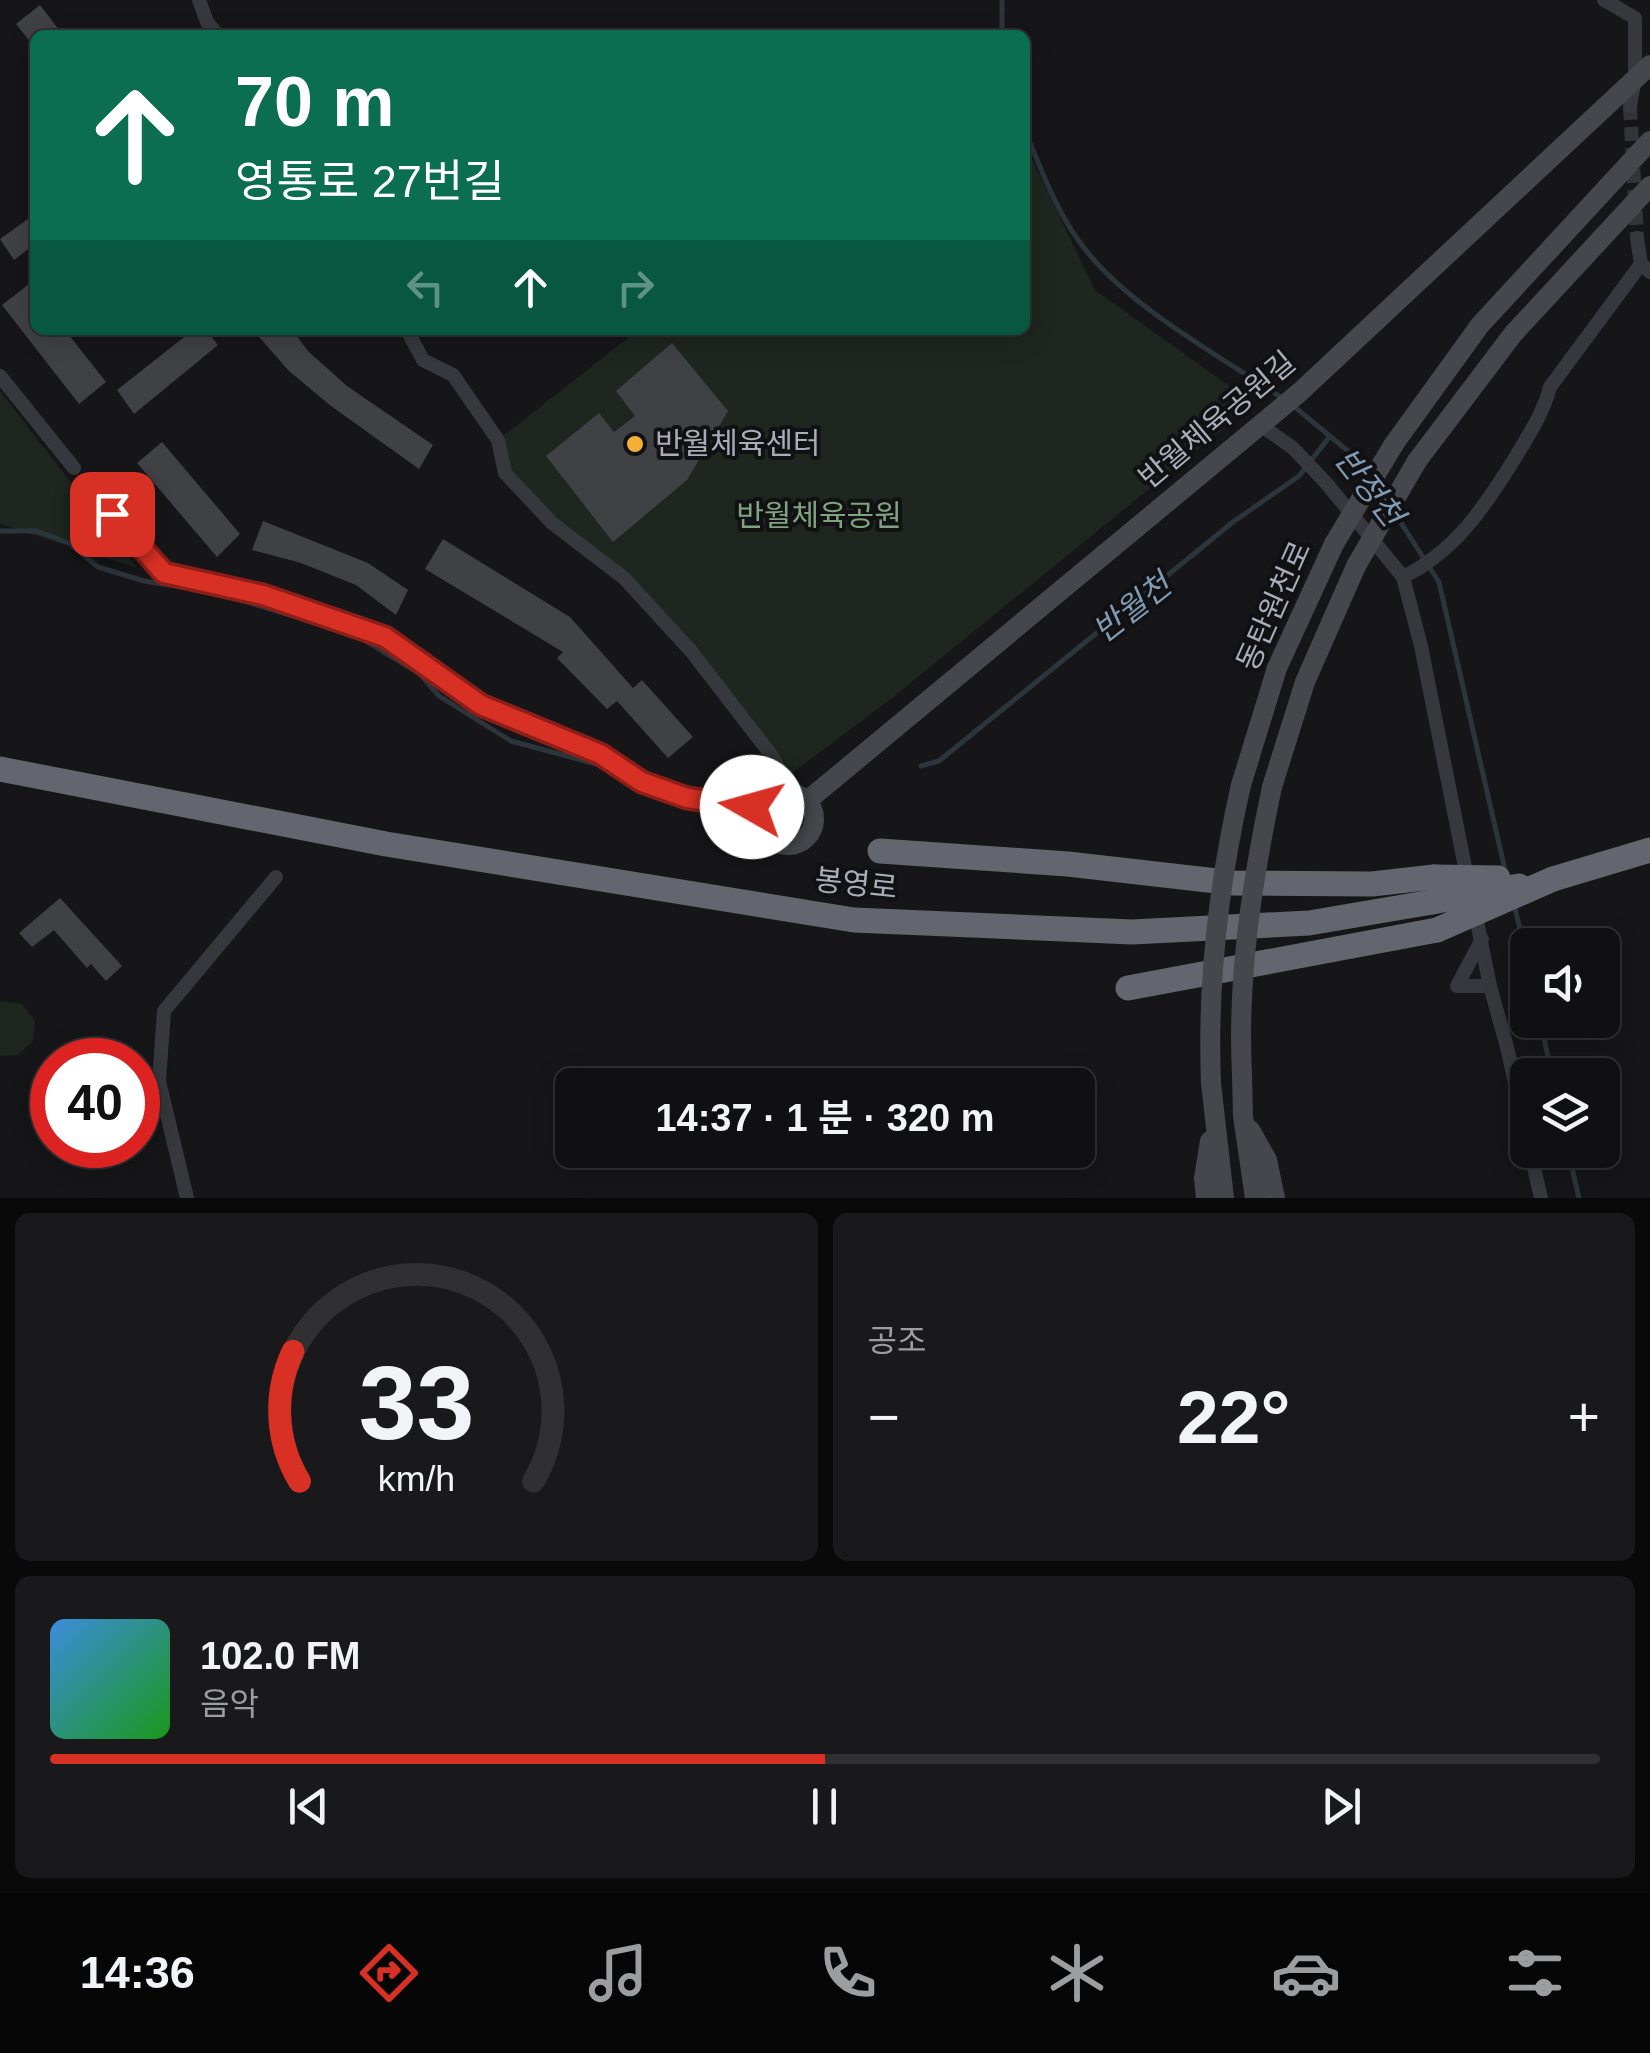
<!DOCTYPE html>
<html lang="ko">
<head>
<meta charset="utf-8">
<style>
  :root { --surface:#101012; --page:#19191b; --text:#f1f3f6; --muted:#9c9d9f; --line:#303032; --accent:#d93025 }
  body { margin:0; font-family:Arial,"Noto Sans KR",sans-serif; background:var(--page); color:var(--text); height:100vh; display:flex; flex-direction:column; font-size:38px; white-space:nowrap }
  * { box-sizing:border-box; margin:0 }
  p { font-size:32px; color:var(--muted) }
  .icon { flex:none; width:55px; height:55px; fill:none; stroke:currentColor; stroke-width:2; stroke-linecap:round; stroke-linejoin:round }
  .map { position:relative; height:1198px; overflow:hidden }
  .details { display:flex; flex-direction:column; gap:15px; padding:15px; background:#09090a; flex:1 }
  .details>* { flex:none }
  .banner { position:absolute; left:30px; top:30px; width:1000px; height:305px; border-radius:15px; box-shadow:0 5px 25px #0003,0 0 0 2px var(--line); background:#0b6e4f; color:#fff; overflow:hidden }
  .fabs { position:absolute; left:1510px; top:928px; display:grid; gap:20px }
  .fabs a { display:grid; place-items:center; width:110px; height:110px; border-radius:15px; background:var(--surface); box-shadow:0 5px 25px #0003,0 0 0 2px var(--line); font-size:50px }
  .speed { position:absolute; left:30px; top:1038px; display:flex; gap:20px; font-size:50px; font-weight:700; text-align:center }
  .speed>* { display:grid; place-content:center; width:130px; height:130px; border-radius:50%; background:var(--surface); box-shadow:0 5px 25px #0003,0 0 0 2px var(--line); line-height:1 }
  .speed .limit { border:15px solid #d22; background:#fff; color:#111 }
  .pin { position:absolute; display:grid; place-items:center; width:85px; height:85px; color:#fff; margin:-42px; border-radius:20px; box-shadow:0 5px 15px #0006 }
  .me { position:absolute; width:110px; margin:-55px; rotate:277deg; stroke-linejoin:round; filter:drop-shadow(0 0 8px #0008) }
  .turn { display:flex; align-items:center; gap:35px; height:210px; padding:0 40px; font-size:45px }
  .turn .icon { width:130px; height:130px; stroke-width:2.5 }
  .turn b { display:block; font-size:70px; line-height:85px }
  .lanes { display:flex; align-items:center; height:95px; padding:0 40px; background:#0003; justify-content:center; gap:50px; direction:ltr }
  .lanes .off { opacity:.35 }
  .big { font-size:75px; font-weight:600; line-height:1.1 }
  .details .card { flex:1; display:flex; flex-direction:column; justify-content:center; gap:15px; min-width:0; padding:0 35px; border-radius:15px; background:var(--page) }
  .details .dial { align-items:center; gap:0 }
  .dial svg { height:260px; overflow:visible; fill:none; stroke:var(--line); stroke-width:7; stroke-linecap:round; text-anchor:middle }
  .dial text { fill:var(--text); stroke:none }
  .song { display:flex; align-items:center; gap:30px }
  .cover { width:120px; height:120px; border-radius:15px; background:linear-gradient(135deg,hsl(210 70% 55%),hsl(120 70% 35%)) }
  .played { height:10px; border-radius:5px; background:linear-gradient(90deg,var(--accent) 50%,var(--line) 50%) }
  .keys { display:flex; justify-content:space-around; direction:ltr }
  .heat { display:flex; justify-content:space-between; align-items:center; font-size:55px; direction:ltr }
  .details .tiles { flex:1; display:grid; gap:15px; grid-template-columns:1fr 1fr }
  .card:last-child { grid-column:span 2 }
  .trip { position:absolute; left:555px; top:1068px; width:540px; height:100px; border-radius:15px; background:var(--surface); box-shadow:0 5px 25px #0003,0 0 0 2px var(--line); font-weight:600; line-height:100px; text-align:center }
  .menu { display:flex; height:160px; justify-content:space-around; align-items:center; background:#060607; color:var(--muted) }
  .menu .icon { width:70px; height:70px }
  .menu .current { color:var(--accent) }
  .menu b { font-size:45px; color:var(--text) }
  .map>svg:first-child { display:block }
  .green { fill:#1e261f }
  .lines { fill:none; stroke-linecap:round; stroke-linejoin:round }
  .stream { stroke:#2c353c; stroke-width:5 }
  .building { fill:#404145 }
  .street-tunnel { stroke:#333438; stroke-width:14; stroke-dasharray:14 7; stroke-linecap:butt }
  .street { stroke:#37383d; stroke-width:14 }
  .secondary { stroke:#45474d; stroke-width:20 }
  .highway { stroke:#63666e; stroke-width:25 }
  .secondary-bridge { stroke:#45474d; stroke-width:20 }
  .highway-bridge { stroke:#63666e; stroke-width:25 }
  .route-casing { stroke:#8d1f18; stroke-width:25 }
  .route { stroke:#d93025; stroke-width:18 }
  .poi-dot { fill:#f2b134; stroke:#111113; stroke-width:4 }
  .labels { text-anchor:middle; stroke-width:8; stroke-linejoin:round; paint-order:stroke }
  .street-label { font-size:30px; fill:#a8adb8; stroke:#111113 }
  .poi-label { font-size:30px; fill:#a8adb8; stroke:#111113; text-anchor:start }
  .park-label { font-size:30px; fill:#7fa381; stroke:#111113 }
  .water-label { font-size:32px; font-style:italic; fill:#7f9bb3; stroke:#111113 }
</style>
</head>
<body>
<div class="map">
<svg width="1650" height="1198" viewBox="0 0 1650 1198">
  <rect width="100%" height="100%" fill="#161618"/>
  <g class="green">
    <path d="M1025 145 1095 290 1249 400 1223 429 892 698 784 779 691 651 505 473 498 440 638 330H1025Z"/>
    <path d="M0 391 137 568 0 524Z"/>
    <path d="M0 1001 22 1004 35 1021 33 1041 18 1055 0 1056Z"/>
  </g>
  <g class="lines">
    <g class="stream">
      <path d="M1002 0V35"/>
      <path d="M1025 130C1042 172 1059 219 1089 254 1136 311 1220 356 1282 398"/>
      <path d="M1291 404 1348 451 1366 475"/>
      <path d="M1394 512 1439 582 1505 870"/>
      <path d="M0 531H36L69 543 98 567 144 581 218 593 358 636 420 674 439 696 511 741 600 765"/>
      <path d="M921 766 939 761 1233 522 1299 476 1330 436"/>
      <path d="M1514 905 1528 960"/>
      <path d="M1540 1020 1552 1075"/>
      <path d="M1568 1150 1579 1198"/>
    </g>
  </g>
  <g class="building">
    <path d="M40 5 63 35H35V48L16 24Z"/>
    <path d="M35 214V244L14 260 0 239Z"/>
    <path d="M29 284 35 292V330H65L106 382 79 404 2 305Z"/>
    <path d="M193 330H206L218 345 134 414 117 390Z"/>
    <path d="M253 330H292L309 352 347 386 433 445 419 469 331 406 289 371Z"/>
    <path d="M672 343 728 411 687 480 613 542 546 456 599 413 614 432 635 416 616 391Z"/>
    <path d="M162 442 240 534 217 557 137 463Z"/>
    <path d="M263 521 368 563 408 590 396 615 356 585 301 563 252 550Z"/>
    <path d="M443 539 570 617 633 688 642 680 693 737 668 758 617 701 607 709 557 658 563 652 425 569Z"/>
    <path d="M60 898 122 966 106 981 91 964 87 968 54 930 32 947 19 933Z"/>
  </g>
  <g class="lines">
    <path class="street-tunnel" d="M1630 106 1637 238"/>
    <g class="street">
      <path d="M199 0 207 22 218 35"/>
      <path d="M1604 0 1635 18V78L1630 106"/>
      <path d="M1637 238 1641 264 1650 272"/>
      <path d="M407 330 423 360 453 375 498 440 505 473 552 523 624 578 691 651 772 756 784 779V794"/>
      <path d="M0 376 74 468"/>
      <path d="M1259 424 1293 448 1327 484 1403 577 1421 646 1468 882"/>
      <path d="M87 484 164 573 263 595 385 637 481 705 600 754"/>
      <path d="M1403 577C1456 551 1485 506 1515 458 1529 434 1543 414 1550 387L1641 264"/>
      <path d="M1474 907 1490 986 1507 1047 1528 1140"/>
      <path d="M1482 939 1457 986H1490"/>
      <path d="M1530 1150 1541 1198"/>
      <path d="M187 1198 159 1081 164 1011 276 877"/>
    </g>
    <g class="secondary">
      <path d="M1394 444 1480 325 1650 141"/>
      <path d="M1417 461 1513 334 1650 186"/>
      <path d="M600 754 641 782 687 798 764 811"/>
      <path d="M1241 785 1277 668 1334 544"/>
      <path d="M1272 787 1305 682 1356 566"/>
      <circle cx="788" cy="819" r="26"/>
      <path d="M807 801 1300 392 1650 65"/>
      <path d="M1242 1075 1243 1116 1255 1198"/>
      <path d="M1211 1083 1224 1198"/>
      <path d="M1250 1130 1267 1160 1275 1198"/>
      <path d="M1206 1198 1204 1178 1210 1141"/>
    </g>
    <g class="highway">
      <path d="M0 769 386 844 854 920 1132 932 1309 923 1432 902"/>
      <path d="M880 851 1068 864 1234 883 1372 884 1434 877"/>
      <path d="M1553 879 1650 850"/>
      <path d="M1128 988 1437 930"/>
    </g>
    <g class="secondary-bridge">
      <path d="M1334 544 1394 444"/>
      <path d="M1356 566 1417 461"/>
      <path d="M1242 1075C1237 977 1252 882 1272 787"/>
      <path d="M1211 1083C1207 983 1219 882 1241 785"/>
    </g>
    <g class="highway-bridge">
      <path d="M1434 877 1498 878"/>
      <path d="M1432 902 1519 886"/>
      <path d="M1437 930 1553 879"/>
    </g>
  </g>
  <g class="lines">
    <defs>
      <path id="route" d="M112 514 164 573 263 595 385 637 481 705 600 754 642 782 687 798 752 807"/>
    </defs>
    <use href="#route" class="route-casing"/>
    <use href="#route" class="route"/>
  </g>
  <circle class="poi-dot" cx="635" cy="444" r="10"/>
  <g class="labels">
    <g class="street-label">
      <text transform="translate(1217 420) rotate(-40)" y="10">반월체육공원길</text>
      <text transform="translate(1274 606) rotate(-66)" y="10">동탄원천로</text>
      <text transform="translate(856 884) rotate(6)" y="10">봉영로</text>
    </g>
    <g class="poi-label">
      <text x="655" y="454">반월체육센터</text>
    </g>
    <g class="park-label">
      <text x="819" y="526">반월체육공원</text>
    </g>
    <g class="water-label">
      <text transform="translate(1369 487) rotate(52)" y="11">반정천</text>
      <text transform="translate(1132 608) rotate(-38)" y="11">반월천</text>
    </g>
  </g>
</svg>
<div class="fabs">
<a><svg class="icon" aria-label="sound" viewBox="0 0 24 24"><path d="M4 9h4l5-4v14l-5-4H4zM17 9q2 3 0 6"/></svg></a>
<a><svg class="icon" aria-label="layers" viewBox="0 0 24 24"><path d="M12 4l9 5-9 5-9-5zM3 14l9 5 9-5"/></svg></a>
</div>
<div class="speed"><div class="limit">40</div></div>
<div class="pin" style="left:112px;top:514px;background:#d93025"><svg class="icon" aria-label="arrive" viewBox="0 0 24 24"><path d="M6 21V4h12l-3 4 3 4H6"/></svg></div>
<svg class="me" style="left:752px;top:807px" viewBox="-20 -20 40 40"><circle r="19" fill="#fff"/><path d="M0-13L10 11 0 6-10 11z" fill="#d93025"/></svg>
<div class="trip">14:37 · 1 분 · 320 m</div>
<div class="banner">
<div class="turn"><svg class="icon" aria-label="ahead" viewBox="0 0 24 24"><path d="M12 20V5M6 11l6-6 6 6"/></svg><div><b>70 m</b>영통로 27번길</div></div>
<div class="lanes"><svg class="icon off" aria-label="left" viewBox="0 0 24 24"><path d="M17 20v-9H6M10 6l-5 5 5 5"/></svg><svg class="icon" aria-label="ahead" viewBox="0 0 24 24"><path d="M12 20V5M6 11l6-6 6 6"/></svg><svg class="icon off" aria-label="right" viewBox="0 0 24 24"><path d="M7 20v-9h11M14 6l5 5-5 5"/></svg></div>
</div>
</div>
<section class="details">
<div class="tiles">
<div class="card dial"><svg viewBox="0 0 100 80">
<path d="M14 69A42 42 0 1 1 86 69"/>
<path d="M14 69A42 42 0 0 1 12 29" stroke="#d93025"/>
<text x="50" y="56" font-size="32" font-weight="700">33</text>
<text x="50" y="72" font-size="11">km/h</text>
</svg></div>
<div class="card"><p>공조</p>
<div class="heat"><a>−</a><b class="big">22°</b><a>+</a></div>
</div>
<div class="card">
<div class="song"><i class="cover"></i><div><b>102.0 FM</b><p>음악</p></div></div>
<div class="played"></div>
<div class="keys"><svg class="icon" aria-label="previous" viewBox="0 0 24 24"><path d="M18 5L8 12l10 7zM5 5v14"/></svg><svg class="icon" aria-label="pause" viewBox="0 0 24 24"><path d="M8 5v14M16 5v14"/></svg><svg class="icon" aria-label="next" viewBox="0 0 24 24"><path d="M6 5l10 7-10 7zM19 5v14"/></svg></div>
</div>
</div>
</section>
<nav class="menu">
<b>14:36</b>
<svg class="icon current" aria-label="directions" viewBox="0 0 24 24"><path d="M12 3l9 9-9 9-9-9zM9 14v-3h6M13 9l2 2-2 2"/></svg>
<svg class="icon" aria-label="music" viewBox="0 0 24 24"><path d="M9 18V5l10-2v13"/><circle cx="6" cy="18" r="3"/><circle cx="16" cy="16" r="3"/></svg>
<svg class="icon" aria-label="phone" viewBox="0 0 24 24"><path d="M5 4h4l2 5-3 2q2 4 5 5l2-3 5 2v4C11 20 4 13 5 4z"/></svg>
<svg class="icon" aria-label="climate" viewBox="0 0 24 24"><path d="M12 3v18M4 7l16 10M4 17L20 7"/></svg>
<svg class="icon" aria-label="car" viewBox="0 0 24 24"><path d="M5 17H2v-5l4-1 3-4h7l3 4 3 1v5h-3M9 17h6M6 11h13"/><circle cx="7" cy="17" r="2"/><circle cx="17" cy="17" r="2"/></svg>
<svg class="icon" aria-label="filters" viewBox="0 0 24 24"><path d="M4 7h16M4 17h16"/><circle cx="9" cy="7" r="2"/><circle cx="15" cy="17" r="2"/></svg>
</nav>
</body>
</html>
